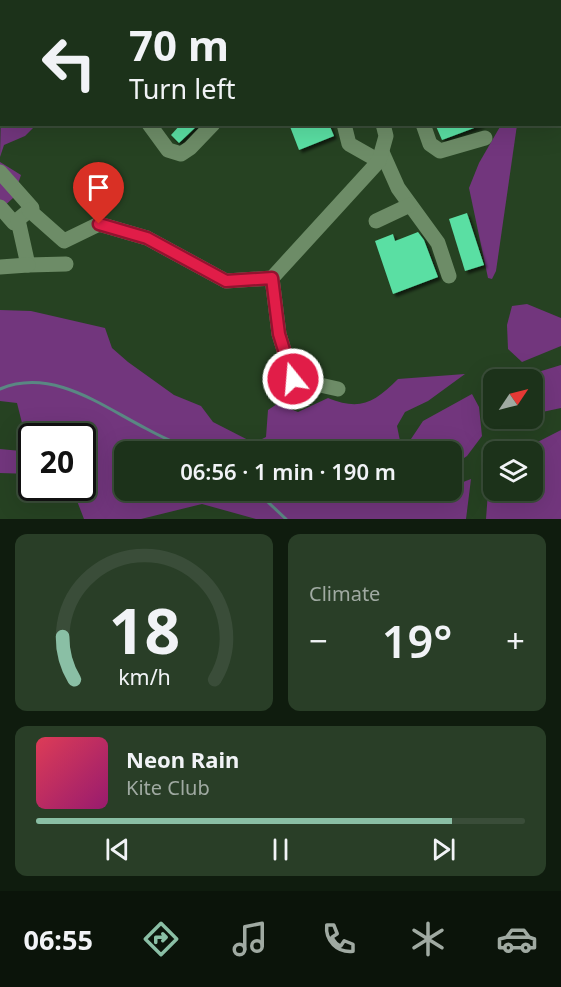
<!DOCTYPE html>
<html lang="en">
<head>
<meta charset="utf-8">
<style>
  :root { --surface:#1c321a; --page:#293e27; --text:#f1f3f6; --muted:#a0aaa2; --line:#3a4d39; --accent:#8abfa5 }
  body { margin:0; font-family:"Noto Sans",sans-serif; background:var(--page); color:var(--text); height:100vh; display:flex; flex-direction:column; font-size:22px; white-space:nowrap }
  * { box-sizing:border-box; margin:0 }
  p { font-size:20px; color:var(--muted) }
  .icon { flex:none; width:33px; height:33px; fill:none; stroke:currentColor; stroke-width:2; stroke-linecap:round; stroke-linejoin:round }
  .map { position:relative; height:519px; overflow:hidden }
  .drawer { display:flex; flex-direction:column; gap:15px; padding:15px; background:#0f1c0e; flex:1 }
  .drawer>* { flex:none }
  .banner { position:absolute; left:0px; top:0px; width:561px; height:126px; box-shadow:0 6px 24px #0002,0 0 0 2px var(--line); background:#1c321a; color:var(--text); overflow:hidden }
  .needle { width:39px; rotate:55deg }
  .controls { position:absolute; left:483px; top:369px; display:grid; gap:12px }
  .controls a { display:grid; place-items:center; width:60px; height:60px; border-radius:12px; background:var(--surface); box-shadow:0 6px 24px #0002,0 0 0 2px var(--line); font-size:30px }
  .speed { position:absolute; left:18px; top:423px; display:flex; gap:12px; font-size:30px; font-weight:700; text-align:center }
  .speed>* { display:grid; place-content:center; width:78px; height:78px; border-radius:50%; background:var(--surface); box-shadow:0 6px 24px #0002,0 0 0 2px var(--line); line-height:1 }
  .speed .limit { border:3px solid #111; border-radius:9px; background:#fff; color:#111 }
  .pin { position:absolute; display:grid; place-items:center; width:51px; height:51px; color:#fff; margin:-62px -26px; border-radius:50% 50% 50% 0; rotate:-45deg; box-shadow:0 0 6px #0007 }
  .pin .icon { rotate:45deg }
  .me { position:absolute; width:66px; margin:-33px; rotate:343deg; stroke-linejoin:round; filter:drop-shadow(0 0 4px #0008) }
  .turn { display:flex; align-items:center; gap:21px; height:126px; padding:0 30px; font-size:27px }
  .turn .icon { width:78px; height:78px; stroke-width:2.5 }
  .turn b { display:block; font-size:42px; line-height:51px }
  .big { font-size:45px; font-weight:600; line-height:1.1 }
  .drawer .card { flex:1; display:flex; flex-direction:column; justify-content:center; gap:9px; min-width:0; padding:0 21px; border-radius:12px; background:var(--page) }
  .drawer .dial { align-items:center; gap:0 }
  .dial svg { height:156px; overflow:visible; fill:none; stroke:var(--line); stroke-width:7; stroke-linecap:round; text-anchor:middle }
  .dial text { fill:var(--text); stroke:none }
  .song { display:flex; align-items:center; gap:18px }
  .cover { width:72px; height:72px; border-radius:9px; background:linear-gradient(135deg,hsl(350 70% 55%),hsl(320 70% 35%)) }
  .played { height:6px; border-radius:3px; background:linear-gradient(90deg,var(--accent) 85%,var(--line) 85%) }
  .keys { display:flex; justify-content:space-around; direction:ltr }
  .heat { display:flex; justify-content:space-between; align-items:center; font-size:33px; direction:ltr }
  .drawer .tiles { flex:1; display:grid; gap:15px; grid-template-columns:1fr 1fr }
  .card:last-child { grid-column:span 2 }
  .trip { position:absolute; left:114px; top:441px; width:348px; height:60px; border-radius:12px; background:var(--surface); box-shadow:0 6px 24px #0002,0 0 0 2px var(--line); font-weight:600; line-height:60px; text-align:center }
  .menu { display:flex; height:96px; justify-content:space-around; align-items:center; background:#0b140a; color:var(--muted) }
  .menu .icon { width:42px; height:42px }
  .menu .active { color:var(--accent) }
  .menu b { font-size:27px; color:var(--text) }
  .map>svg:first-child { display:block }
  .green { fill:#72367d }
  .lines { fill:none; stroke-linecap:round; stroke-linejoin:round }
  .stream { stroke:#5a8783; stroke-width:3 }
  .building { fill:#5adfa3; filter:url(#shadow) }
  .minor { stroke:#6d8c67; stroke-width:15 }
  .route-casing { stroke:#92132f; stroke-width:15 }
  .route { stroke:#e11d48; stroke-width:10 }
</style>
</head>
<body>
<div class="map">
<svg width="561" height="519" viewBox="0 0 561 519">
  <defs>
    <filter id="shadow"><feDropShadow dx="3" dy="3" stdDeviation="1.5" flood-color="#0009"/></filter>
  </defs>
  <rect width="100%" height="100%" fill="#264222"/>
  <g class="green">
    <path d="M1 111 2 124 36 125 25 136 4 145 0 157Z"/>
    <path d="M501 125H517L496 271 492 279 488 278 469 188 479 163Z"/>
    <path d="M0 162 21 175 13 198 0 210Z"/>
    <path d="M527 304 561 318V346L522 362 508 349 507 325 512 306Z"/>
    <path d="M0 310 31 311 105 328 112 348 128 362 174 395 201 406 213 422 254 443 266 437 268 410 277 404 298 412 328 398C360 411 374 403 398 379L465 374 428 401 405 412 397 426 402 451 124 452V490H422L431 503C447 496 454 484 471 479L466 519H256L202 504 141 519H84L72 488H82V436H32L31 474 0 473V449L21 451 28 447 17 403 0 401Z"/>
    <path d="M561 365V408L533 414 532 380 515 379Z"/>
    <path d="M472 394 479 407 482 436 467 456 452 466V452L418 451 411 439 423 421Z"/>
    <path d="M561 430V519H486L488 492 493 481 494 490H532V452L520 451Z"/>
  </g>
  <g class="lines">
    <g class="stream">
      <path d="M0 389C52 367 102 406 147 429 163 438 180 445 198 452"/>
      <path d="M255 490 286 519"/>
    </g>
  </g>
  <g class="building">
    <path d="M181 124H199L179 143 171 135Z"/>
    <path d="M289 124H329L334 136 299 150Z"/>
    <path d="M435 124H481L482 125 442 140Z"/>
    <path d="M467 213 484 265 465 271 449 219Z"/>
    <path d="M418 232 424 240 438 277 393 294 375 241 393 234 395 241Z"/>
  </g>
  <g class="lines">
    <g class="minor">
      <path d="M296 0 297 2"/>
      <path d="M339 0V2"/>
      <path d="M44 2 46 0"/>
      <path d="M0 27 2 26"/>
      <path d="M149 124 168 150 181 154 190 148 213 124"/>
      <path d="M344 124 349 144 379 161"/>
      <path d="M423 124 430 144 440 151 485 138"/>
      <path d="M382 152 398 188 438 243 449 276"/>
      <path d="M0 172 32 208 14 223 0 207"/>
      <path d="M29 210 64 241 99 224 147 238 226 281 272 278 379 161 386 136 383 124"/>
      <path d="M18 220 28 265 66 264"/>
      <path d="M376 221 410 205"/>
      <path d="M0 267 28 265"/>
      <path d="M272 278 279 334 293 379 338 389"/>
    </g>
  </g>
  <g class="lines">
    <defs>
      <path id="route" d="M99 224 147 238 226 281 272 278 279 334 293 379"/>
    </defs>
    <use href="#route" class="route-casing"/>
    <use href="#route" class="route"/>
  </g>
</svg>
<div class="controls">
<a><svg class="needle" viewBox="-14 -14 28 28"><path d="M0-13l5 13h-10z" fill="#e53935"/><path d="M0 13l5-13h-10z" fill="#a0aaa2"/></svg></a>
<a><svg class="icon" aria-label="layers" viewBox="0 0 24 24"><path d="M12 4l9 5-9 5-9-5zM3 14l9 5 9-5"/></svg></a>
</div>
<div class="speed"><div class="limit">20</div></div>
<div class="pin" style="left:99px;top:224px;background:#d93025"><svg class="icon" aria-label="arrive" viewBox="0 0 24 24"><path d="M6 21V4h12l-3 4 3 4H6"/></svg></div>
<svg class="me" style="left:293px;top:379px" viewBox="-20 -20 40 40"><circle r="17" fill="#e11d48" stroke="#fff" stroke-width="3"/><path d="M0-11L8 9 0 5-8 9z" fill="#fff"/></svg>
<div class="trip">06:56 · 1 min · 190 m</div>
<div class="banner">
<div class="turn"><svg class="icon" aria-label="left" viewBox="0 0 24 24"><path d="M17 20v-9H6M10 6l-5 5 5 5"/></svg><div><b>70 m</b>Turn left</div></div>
</div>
</div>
<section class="drawer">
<div class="tiles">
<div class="card dial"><svg viewBox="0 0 100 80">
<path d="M14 69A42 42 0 1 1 86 69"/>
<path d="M14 69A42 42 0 0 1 8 47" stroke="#8abfa5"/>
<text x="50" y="56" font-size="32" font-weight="700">18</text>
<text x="50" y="72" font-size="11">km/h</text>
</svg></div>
<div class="card"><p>Climate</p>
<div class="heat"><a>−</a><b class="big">19°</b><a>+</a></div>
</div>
<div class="card">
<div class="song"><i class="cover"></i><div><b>Neon Rain</b><p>Kite Club</p></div></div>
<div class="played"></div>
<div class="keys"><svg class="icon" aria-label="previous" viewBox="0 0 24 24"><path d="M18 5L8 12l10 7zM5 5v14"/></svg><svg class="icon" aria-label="pause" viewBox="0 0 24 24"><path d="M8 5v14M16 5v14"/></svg><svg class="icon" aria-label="next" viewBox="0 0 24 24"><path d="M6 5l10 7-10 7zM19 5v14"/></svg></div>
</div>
</div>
</section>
<nav class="menu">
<b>06:55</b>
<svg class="icon active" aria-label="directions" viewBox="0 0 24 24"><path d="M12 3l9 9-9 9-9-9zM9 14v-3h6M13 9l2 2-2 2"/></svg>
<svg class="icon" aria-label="music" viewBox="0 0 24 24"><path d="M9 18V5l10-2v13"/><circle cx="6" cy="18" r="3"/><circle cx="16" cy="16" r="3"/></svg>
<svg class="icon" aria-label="phone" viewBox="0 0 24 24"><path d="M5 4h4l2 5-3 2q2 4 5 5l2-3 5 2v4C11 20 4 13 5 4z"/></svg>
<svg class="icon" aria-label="climate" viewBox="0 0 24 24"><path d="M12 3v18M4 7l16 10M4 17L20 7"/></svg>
<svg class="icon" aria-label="car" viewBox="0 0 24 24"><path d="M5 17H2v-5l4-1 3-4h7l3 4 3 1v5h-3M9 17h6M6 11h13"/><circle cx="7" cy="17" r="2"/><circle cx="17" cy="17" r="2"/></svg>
</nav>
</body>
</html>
